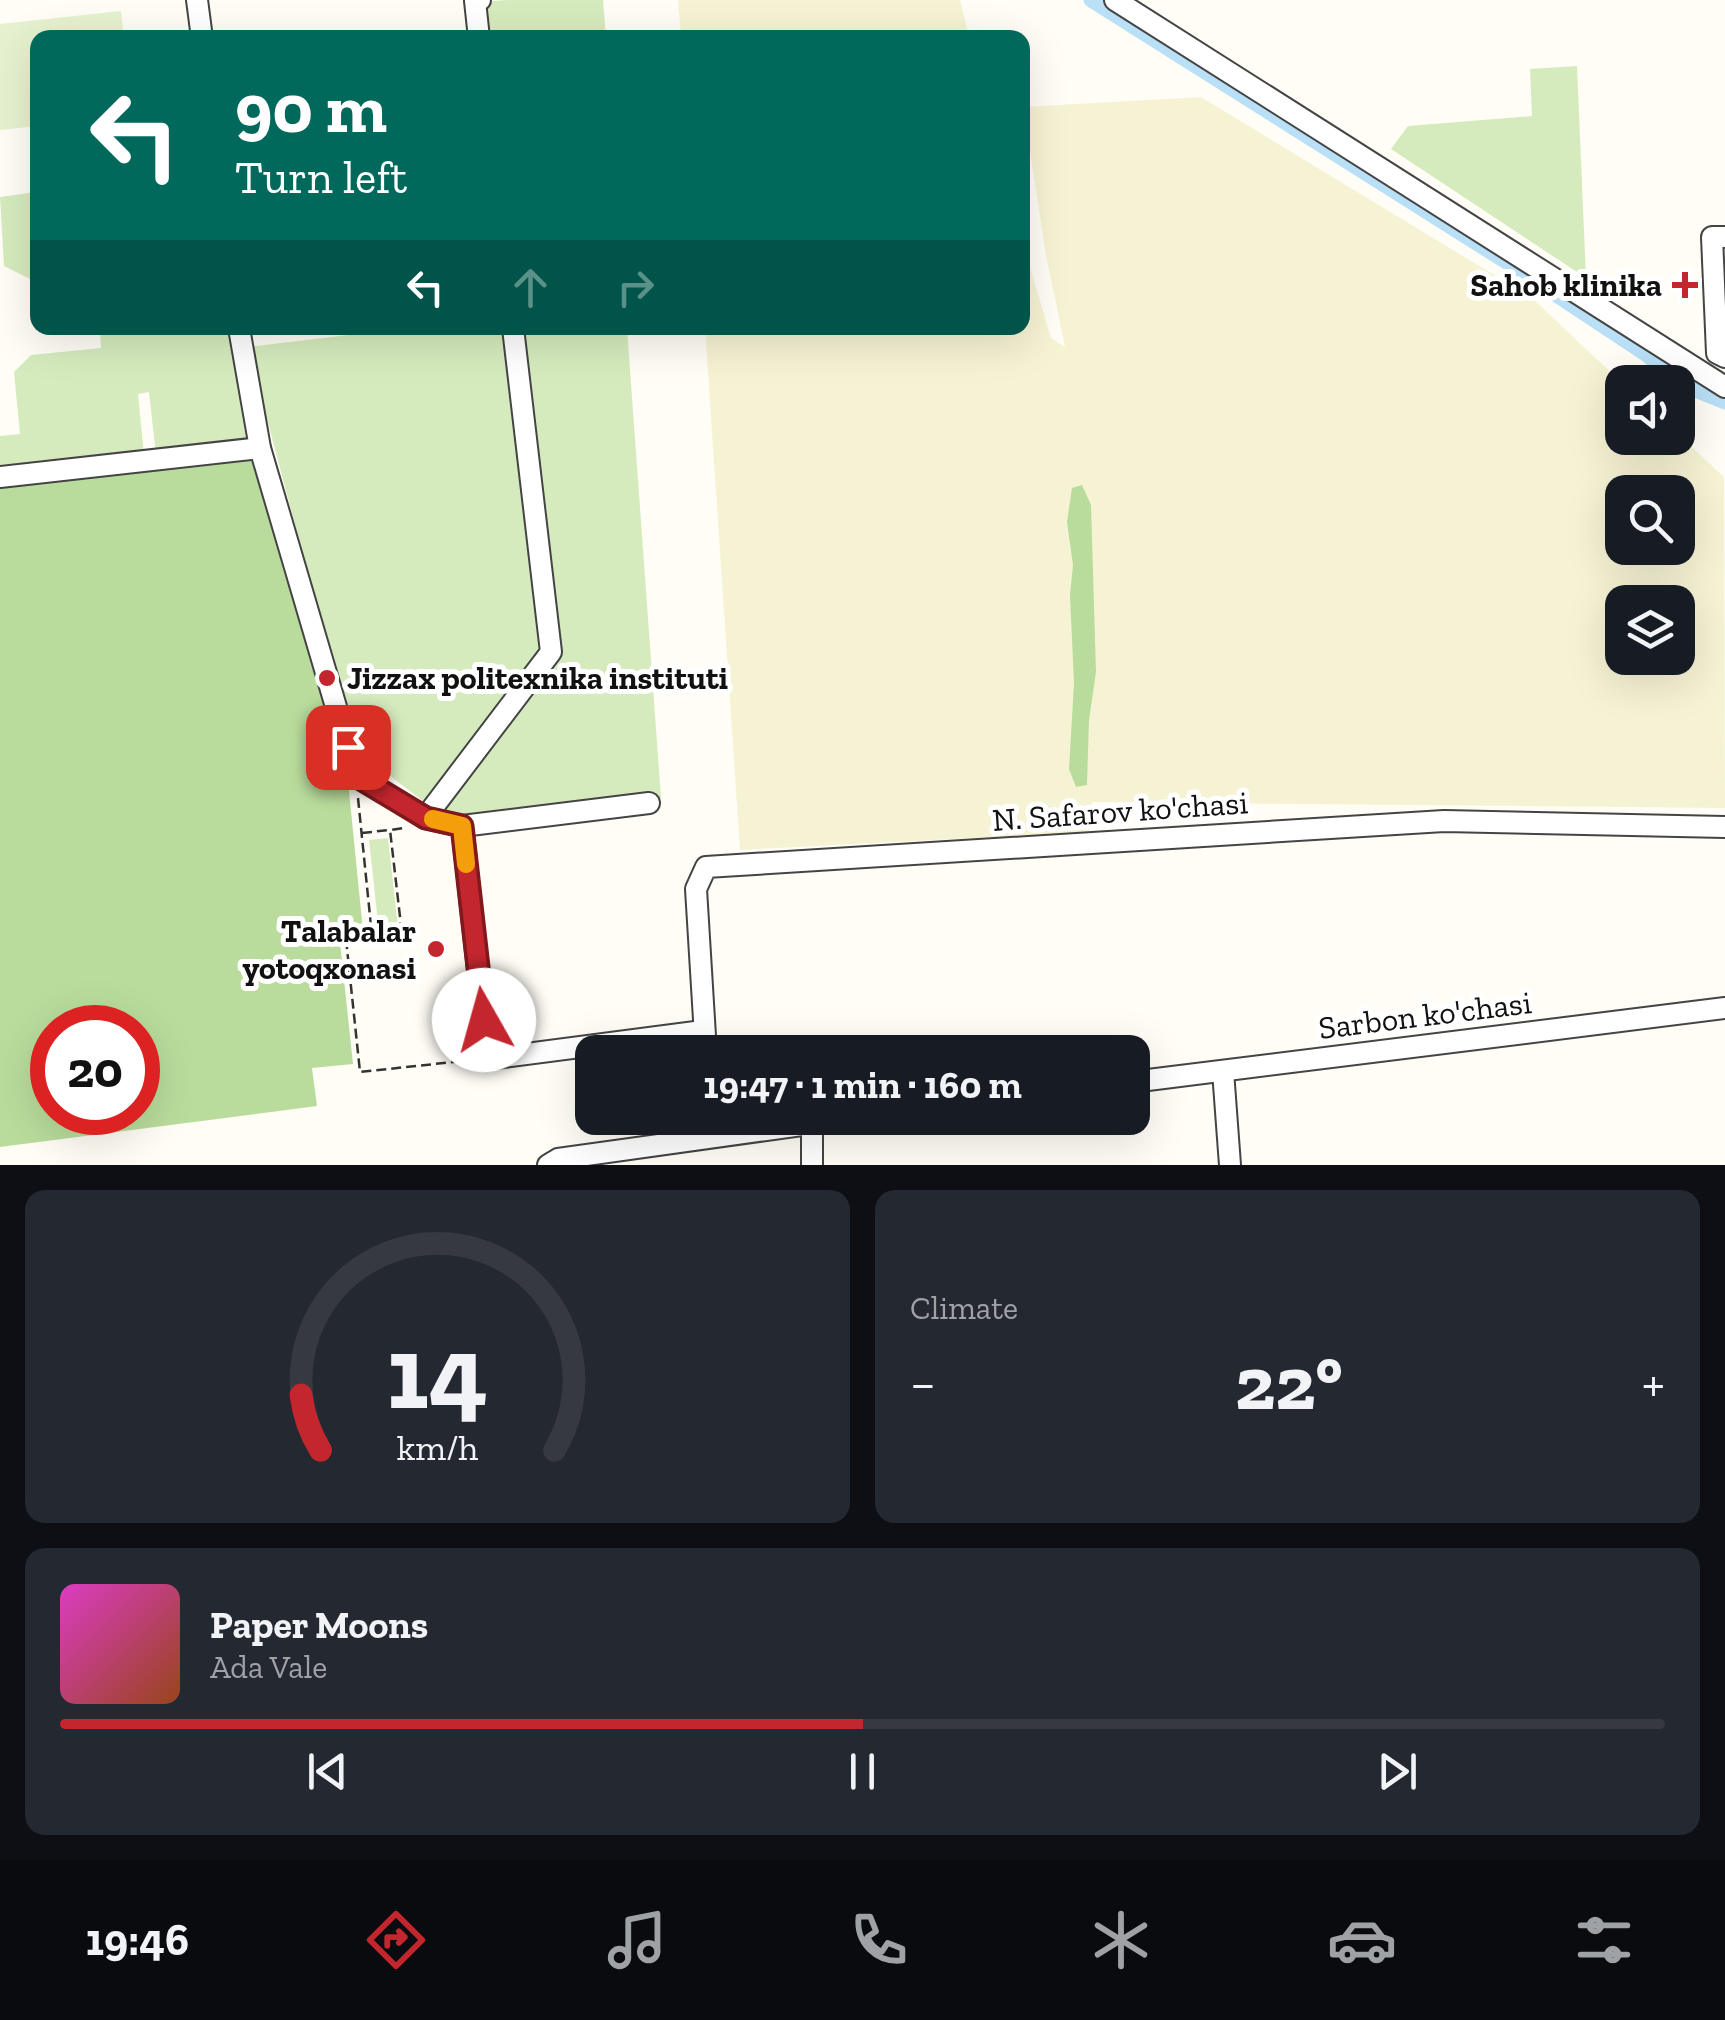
<!DOCTYPE html>
<html lang="en">
<head>
<meta charset="utf-8">
<style>
  :root { --surface:#171b24; --page:#242831; --text:#f1f3f6; --muted:#9ea1a6; --line:#363941; --accent:#c4262e }
  body { margin:0; font-family:"Zilla Slab",serif; background:var(--page); color:var(--text); height:100vh; display:flex; flex-direction:column; font-size:38px; white-space:nowrap }
  * { box-sizing:border-box; margin:0 }
  p { font-size:32px; color:var(--muted) }
  .icon { flex:none; width:55px; height:55px; fill:none; stroke:currentColor; stroke-width:2; stroke-linecap:round; stroke-linejoin:round }
  .map { position:relative; height:1165px; overflow:hidden }
  .side { display:flex; flex-direction:column; gap:25px; padding:25px; background:#0d0f14; flex:1 }
  .side>* { flex:none }
  .top-card { position:absolute; left:30px; top:30px; width:1000px; height:305px; border-radius:20px; box-shadow:0 10px 40px #0002; background:#00695c; color:#fff; overflow:hidden }
  .buttons { position:absolute; left:1605px; top:365px; display:grid; gap:20px }
  .buttons a { display:grid; place-items:center; width:90px; height:90px; border-radius:20px; background:var(--surface); box-shadow:0 10px 40px #0002; font-size:50px }
  .speed { position:absolute; left:30px; top:1005px; display:flex; gap:20px; font-size:50px; font-weight:700; text-align:center }
  .speed>* { display:grid; place-content:center; width:130px; height:130px; border-radius:50%; background:var(--surface); box-shadow:0 10px 40px #0002; line-height:1 }
  .speed .limit { border:15px solid #d22; background:#fff; color:#111 }
  .pin { position:absolute; display:grid; place-items:center; width:85px; height:85px; color:#fff; margin:-42px; border-radius:20px; box-shadow:0 5px 15px #0006 }
  .me { position:absolute; width:110px; margin:-55px; rotate:353deg; stroke-linejoin:round; filter:drop-shadow(0 0 8px #0008) }
  .turn { display:flex; align-items:center; gap:35px; height:210px; padding:0 40px; font-size:45px }
  .turn .icon { width:130px; height:130px; stroke-width:2.5 }
  .turn b { display:block; font-size:70px; line-height:85px }
  .lanes { display:flex; align-items:center; height:95px; padding:0 40px; background:#0003; justify-content:center; gap:50px; direction:ltr }
  .lanes .off { opacity:.35 }
  .big { font-size:75px; font-weight:700; line-height:1.1 }
  .side .tile { flex:1; display:flex; flex-direction:column; justify-content:center; gap:15px; min-width:0; padding:0 35px; border-radius:20px; background:var(--page) }
  .side .dial { align-items:center; gap:0 }
  .dial svg { height:260px; overflow:visible; fill:none; stroke:var(--line); stroke-width:7; stroke-linecap:round; text-anchor:middle }
  .dial text { fill:var(--text); stroke:none }
  .song { display:flex; align-items:center; gap:30px }
  .cover { width:120px; height:120px; border-radius:15px; background:linear-gradient(135deg,hsl(310 70% 55%),hsl(20 70% 35%)) }
  .played { height:10px; border-radius:5px; background:linear-gradient(90deg,var(--accent) 50%,var(--line) 50%) }
  .keys { display:flex; justify-content:space-around; direction:ltr }
  .heat { display:flex; justify-content:space-between; align-items:center; font-size:55px; direction:ltr }
  .side .tiles { flex:1; display:grid; gap:25px; grid-template-columns:1fr 1fr }
  .tile:last-child { grid-column:span 2 }
  .trip { position:absolute; left:575px; top:1035px; width:575px; height:100px; border-radius:20px; background:var(--surface); box-shadow:0 10px 40px #0002; font-weight:700; line-height:100px; text-align:center }
  .tab-bar { display:flex; height:160px; justify-content:space-around; align-items:center; background:#090b0e; color:var(--muted) }
  .tab-bar .icon { width:70px; height:70px }
  .tab-bar .on { color:var(--accent) }
  .tab-bar b { font-size:45px; color:var(--text) }
  .map>svg:first-child { display:block }
  .farmland { fill:#f6f3d4; fill-rule:evenodd }
  .green { fill:#d5ebbd }
  .forest { fill:#b9dc9c; fill-rule:evenodd }
  .pitch { fill:#e6f2cf }
  .lines { fill:none; stroke-linecap:round; stroke-linejoin:round }
  .canal { stroke:#b9e0f7; stroke-width:15 }
  .minor-casing { stroke:#444; stroke-width:24 }
  .path { stroke:#333; stroke-width:2.5; stroke-dasharray:10 5; stroke-linecap:butt }
  .minor { stroke:#fff; stroke-width:20 }
  .route-casing { stroke:#7f191e; stroke-width:25 }
  .route { stroke:#c4262e; stroke-width:18 }
  .slow { stroke:#f59e0b; stroke-width:18 }
  .poi-dot { fill:#c4262e; stroke:#fff; stroke-width:4 }
  .labels { text-anchor:middle; stroke-width:10; stroke-linejoin:round; paint-order:stroke }
  .poi-label { font-size:32px; font-weight:bold; fill:#111; stroke:#fff; text-anchor:end }
  .street-label { font-size:32px; fill:#111; stroke:#fff }
</style>
</head>
<body>
<div class="map">
<svg width="1725" height="1165" viewBox="0 0 1725 1165">
  <rect width="100%" height="100%" fill="#fffdf5"/>
  <g class="farmland">
    <path d="M678 0H960L969 37H681Z"/>
    <path d="M1201 97 1532 298 1622 383V438H1678V434L1724 477 1725 808 1092 802 1089 832 740 850 705 328H1022L1023 243 1051 338 1065 347 1046 255 1023 107ZM1622 492H1678V548H1622ZM1622 602H1678V658H1622Z"/>
  </g>
  <g class="green">
    <path d="M507 0H603L606 37H486L482 2Z"/>
    <path d="M1577 66 1586 278 1391 149 1408 126 1532 116 1530 69Z"/>
    <path d="M37 192V279L32 280 4 266 0 197Z"/>
    <path d="M100 328H232L257 440 156 455 149 392 138 394 144 455 0 472V436L20 434 14 372 31 355 101 348Z"/>
    <path d="M407 328H507L545 651 428 805 354 748 248 347Z"/>
    <path d="M519 328H627L661 798 453 819 441 814 440 808 556 655Z"/>
    <path d="M388 838 398 928 379 931 369 840Z"/>
  </g>
  <g class="forest">
    <path d="M255 455 348 781 363 931 339 933 353 1064 312 1068 317 1106 0 1147V483ZM52 1028H138V1112H52Z"/>
    <path d="M1082 485 1091 505 1096 672 1089 720 1087 785 1076 787 1069 769 1074 683 1070 595 1073 565 1067 522 1072 488Z"/>
  </g>
  <path class="pitch" d="M121 11 124 37 38 38 37 126 0 130V24Z"/>
  <g class="lines">
    <g class="canal">
      <path d="M1091 0 1508 263 1647 355 1677 382"/>
      <path d="M1678 383 1725 402"/>
    </g>
    <defs>
      <g id="minor">
        <path d="M197 0 202 38"/>
        <path d="M1115 0 1725 387"/>
        <path d="M479 38 475 1 480 0"/>
        <path d="M1725 237H1712L1717 353 1725 357"/>
        <path d="M239 328 260 448 356 775 425 818 551 652 513 328"/>
        <path d="M0 477 260 448"/>
        <path d="M425 818 462 826 649 803"/>
        <path d="M462 826 488 1059 703 1031"/>
        <path d="M706 1052 696 889 706 867 1444 821 1725 827"/>
        <path d="M1223 1071 1230 1165"/>
        <path d="M1132 1082 1725 1008"/>
        <path d="M812 1123V1165"/>
        <path d="M548 1165 558 1159 852 1118"/>
      </g>
    </defs>
    <use href="#minor" class="minor-casing"/>
    <g class="path">
      <path d="M358 798 372 936 346 939 360 1072 472 1060"/>
      <path d="M362 833 389 830"/>
      <path d="M374 936 402 934 390 830 404 828"/>
    </g>
    <use href="#minor" class="minor"/>
  </g>
  <g class="lines">
    <defs>
      <path id="route" d="M348 747 356 776 426 818 462 826 484 1020"/>
    </defs>
    <use href="#route" class="route-casing"/>
    <use href="#route" class="route"/>
    <path class="slow" d="M433 819 462 826 466 864"/>
  </g>
  <g class="poi-dot">
    <path d="M1680 270h10v10h10v10h-10v10h-10v-10h-10v-10h10z"/>
    <circle cx="327" cy="678" r="10"/>
    <circle cx="436" cy="949" r="10"/>
  </g>
  <g class="labels">
    <g class="poi-label">
      <text x="1662" y="296">Sahob klinika</text>
      <text x="347" y="689" text-anchor="start">Jizzax politexnika instituti</text>
      <text x="416" y="942">Talabalar<tspan x="416" dy="37">yotoqxonasi</tspan></text>
    </g>
    <g class="street-label">
      <text transform="translate(1120 811) rotate(-4)" y="11">N. Safarov ko'chasi</text>
      <text transform="translate(1425 1015) rotate(-7)" y="11">Sarbon ko'chasi</text>
    </g>
  </g>
</svg>
<div class="buttons">
<a><svg class="icon" aria-label="sound" viewBox="0 0 24 24"><path d="M4 9h4l5-4v14l-5-4H4zM17 9q2 3 0 6"/></svg></a>
<a><svg class="icon" aria-label="search" viewBox="0 0 24 24"><circle cx="10" cy="10" r="6"/><path d="M15 15l6 6"/></svg></a>
<a><svg class="icon" aria-label="layers" viewBox="0 0 24 24"><path d="M12 4l9 5-9 5-9-5zM3 14l9 5 9-5"/></svg></a>
</div>
<div class="speed"><div class="limit">20</div></div>
<div class="pin" style="left:348px;top:747px;background:#d93025"><svg class="icon" aria-label="arrive" viewBox="0 0 24 24"><path d="M6 21V4h12l-3 4 3 4H6"/></svg></div>
<svg class="me" style="left:484px;top:1020px" viewBox="-20 -20 40 40"><circle r="19" fill="#fff"/><path d="M0-13L10 11 0 6-10 11z" fill="#c4262e"/></svg>
<div class="trip">19:47 · 1 min · 160 m</div>
<div class="top-card">
<div class="turn"><svg class="icon" aria-label="left" viewBox="0 0 24 24"><path d="M17 20v-9H6M10 6l-5 5 5 5"/></svg><div><b>90 m</b>Turn left</div></div>
<div class="lanes"><svg class="icon" aria-label="left" viewBox="0 0 24 24"><path d="M17 20v-9H6M10 6l-5 5 5 5"/></svg><svg class="icon off" aria-label="ahead" viewBox="0 0 24 24"><path d="M12 20V5M6 11l6-6 6 6"/></svg><svg class="icon off" aria-label="right" viewBox="0 0 24 24"><path d="M7 20v-9h11M14 6l5 5-5 5"/></svg></div>
</div>
</div>
<section class="side">
<div class="tiles">
<div class="tile dial"><svg viewBox="0 0 100 80">
<path d="M14 69A42 42 0 1 1 86 69"/>
<path d="M14 69A42 42 0 0 1 8 52" stroke="#c4262e"/>
<text x="50" y="56" font-size="32" font-weight="700">14</text>
<text x="50" y="72" font-size="11">km/h</text>
</svg></div>
<div class="tile"><p>Climate</p>
<div class="heat"><a>−</a><b class="big">22°</b><a>+</a></div>
</div>
<div class="tile">
<div class="song"><i class="cover"></i><div><b>Paper Moons</b><p>Ada Vale</p></div></div>
<div class="played"></div>
<div class="keys"><svg class="icon" aria-label="previous" viewBox="0 0 24 24"><path d="M18 5L8 12l10 7zM5 5v14"/></svg><svg class="icon" aria-label="pause" viewBox="0 0 24 24"><path d="M8 5v14M16 5v14"/></svg><svg class="icon" aria-label="next" viewBox="0 0 24 24"><path d="M6 5l10 7-10 7zM19 5v14"/></svg></div>
</div>
</div>
</section>
<nav class="tab-bar">
<b>19:46</b>
<svg class="icon on" aria-label="directions" viewBox="0 0 24 24"><path d="M12 3l9 9-9 9-9-9zM9 14v-3h6M13 9l2 2-2 2"/></svg>
<svg class="icon" aria-label="music" viewBox="0 0 24 24"><path d="M9 18V5l10-2v13"/><circle cx="6" cy="18" r="3"/><circle cx="16" cy="16" r="3"/></svg>
<svg class="icon" aria-label="phone" viewBox="0 0 24 24"><path d="M5 4h4l2 5-3 2q2 4 5 5l2-3 5 2v4C11 20 4 13 5 4z"/></svg>
<svg class="icon" aria-label="climate" viewBox="0 0 24 24"><path d="M12 3v18M4 7l16 10M4 17L20 7"/></svg>
<svg class="icon" aria-label="car" viewBox="0 0 24 24"><path d="M5 17H2v-5l4-1 3-4h7l3 4 3 1v5h-3M9 17h6M6 11h13"/><circle cx="7" cy="17" r="2"/><circle cx="17" cy="17" r="2"/></svg>
<svg class="icon" aria-label="filters" viewBox="0 0 24 24"><path d="M4 7h16M4 17h16"/><circle cx="9" cy="7" r="2"/><circle cx="15" cy="17" r="2"/></svg>
</nav>
</body>
</html>
